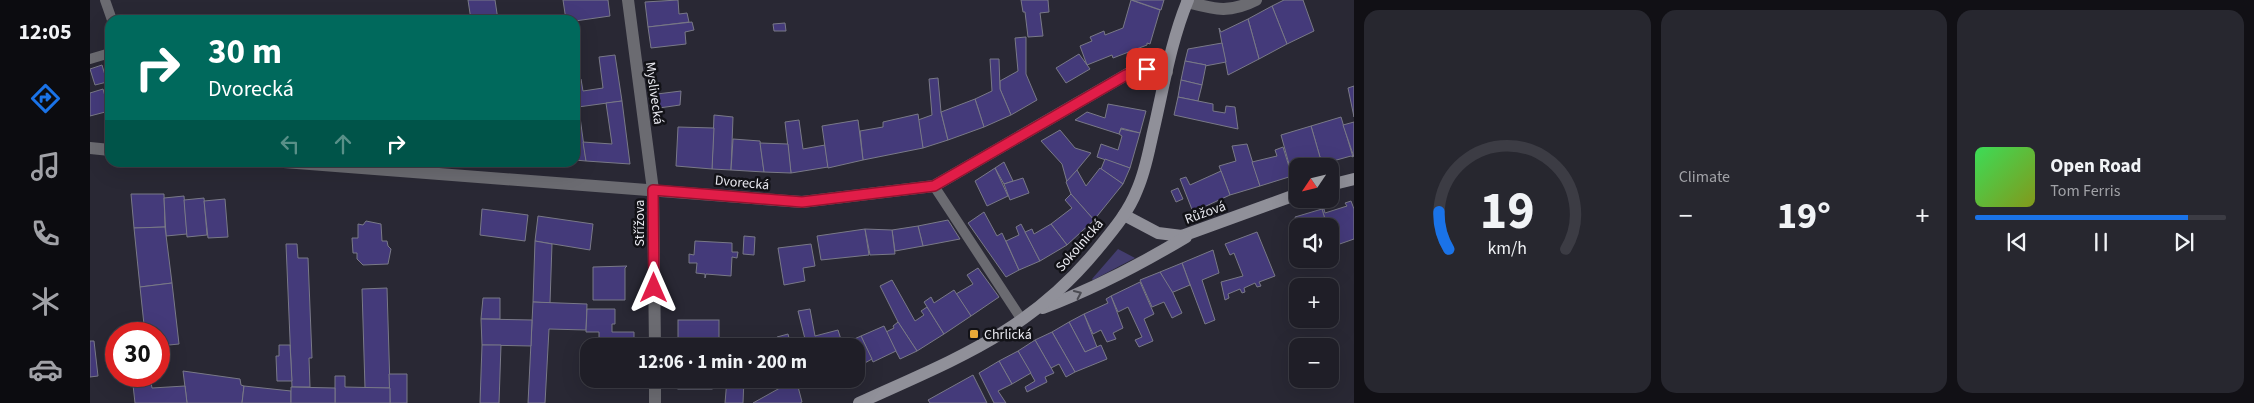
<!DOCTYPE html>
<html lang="en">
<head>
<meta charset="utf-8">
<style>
  :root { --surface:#1f1e27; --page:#27272f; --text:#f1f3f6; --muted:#a1a2a7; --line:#3c3c44; --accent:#1a73e8 }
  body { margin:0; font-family:"Source Sans 3",sans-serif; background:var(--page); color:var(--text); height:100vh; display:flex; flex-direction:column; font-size:19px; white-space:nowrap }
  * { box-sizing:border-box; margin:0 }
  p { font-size:16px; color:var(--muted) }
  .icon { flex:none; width:28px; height:28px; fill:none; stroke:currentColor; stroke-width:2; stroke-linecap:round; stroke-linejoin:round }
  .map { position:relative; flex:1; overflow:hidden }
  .sheet { display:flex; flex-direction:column; gap:10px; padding:10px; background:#111015; width:900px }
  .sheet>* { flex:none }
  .banner { position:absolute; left:15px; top:15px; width:475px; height:152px; border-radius:15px; box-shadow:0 5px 20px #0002,0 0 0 1px var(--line); background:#00695c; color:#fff; overflow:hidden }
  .needle { width:32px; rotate:235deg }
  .fabs { position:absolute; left:1199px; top:158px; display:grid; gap:10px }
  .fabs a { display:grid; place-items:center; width:50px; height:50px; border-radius:10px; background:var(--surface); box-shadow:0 5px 20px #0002,0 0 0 1px var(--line); font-size:25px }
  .speed { position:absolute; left:15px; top:322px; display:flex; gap:10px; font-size:25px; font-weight:700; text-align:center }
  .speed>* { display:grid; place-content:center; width:65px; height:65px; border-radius:50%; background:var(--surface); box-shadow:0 5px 20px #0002,0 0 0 1px var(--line); line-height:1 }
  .speed .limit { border:8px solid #d22; background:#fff; color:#111 }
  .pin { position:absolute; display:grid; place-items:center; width:42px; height:42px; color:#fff; margin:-21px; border-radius:10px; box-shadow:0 2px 8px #0006 }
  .me { position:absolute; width:55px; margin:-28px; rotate:0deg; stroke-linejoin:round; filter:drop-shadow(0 0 4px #0008) }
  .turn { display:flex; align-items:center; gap:18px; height:105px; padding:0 20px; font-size:22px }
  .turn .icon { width:65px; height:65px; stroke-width:2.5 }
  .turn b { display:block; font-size:35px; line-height:42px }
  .lanes { display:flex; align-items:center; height:48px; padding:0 20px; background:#0003; justify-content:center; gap:25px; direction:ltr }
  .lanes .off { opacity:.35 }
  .big { font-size:38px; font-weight:700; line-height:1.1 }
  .sheet .tile { flex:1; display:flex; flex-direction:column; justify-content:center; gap:8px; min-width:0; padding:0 18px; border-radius:15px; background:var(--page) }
  .sheet .dial { align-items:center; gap:0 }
  .dial svg { height:130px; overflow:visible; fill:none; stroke:var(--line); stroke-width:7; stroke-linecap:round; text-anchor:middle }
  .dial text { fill:var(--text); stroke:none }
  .song { display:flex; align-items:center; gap:15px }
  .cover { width:60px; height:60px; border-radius:8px; background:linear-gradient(135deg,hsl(130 70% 55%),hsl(70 70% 35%)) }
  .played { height:5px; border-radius:2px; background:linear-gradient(90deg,var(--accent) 85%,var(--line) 85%) }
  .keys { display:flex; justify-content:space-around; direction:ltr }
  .heat { display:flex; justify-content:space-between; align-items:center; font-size:28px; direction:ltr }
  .sheet .tiles { flex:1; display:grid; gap:10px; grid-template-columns:repeat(3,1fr) }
  .trip { position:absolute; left:490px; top:338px; width:285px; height:50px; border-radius:15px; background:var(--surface); box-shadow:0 5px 20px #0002,0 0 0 1px var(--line); font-weight:700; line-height:50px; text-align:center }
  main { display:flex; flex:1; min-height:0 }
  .menu { display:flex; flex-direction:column; width:90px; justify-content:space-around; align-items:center; background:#0c0c10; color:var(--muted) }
  .menu .icon { width:35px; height:35px }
  .menu .active { color:var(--accent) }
  .menu b { font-size:22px; color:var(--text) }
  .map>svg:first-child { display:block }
  .green { fill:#433d6f }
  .building { fill:#443a7a; stroke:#797987 }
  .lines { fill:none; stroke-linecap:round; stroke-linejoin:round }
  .lane { stroke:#6b6b71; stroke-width:10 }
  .street { stroke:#6b6b71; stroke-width:12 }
  .secondary { stroke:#909099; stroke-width:12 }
  .oneway { stroke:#4b4b52 }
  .route-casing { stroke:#92132f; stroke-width:12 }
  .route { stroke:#e11d48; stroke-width:9 }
  .poi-dot { fill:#eaaa38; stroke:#121217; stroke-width:2 }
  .labels { text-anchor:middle; stroke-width:5; stroke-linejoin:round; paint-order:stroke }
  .street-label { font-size:14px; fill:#eaeaf1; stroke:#121217 }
  .poi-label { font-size:14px; fill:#eaeaf1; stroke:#121217; text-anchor:start }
</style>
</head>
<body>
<main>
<nav class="menu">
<b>12:05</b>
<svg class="icon active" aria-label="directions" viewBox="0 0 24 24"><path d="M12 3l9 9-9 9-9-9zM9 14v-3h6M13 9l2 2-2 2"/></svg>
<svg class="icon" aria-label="music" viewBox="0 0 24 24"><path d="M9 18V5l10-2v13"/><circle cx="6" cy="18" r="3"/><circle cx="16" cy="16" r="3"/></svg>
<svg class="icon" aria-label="phone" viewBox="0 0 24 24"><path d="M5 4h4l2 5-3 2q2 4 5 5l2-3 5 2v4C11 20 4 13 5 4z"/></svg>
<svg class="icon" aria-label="climate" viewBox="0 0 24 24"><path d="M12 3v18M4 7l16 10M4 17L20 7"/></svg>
<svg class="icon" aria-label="car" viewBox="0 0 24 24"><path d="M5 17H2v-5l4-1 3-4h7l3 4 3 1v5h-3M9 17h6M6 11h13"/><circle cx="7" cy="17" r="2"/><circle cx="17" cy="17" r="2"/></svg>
</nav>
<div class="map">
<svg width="1264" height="403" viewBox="0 0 1264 403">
  <rect width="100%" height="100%" fill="#292834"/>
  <path class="green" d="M1028 249 1045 258 1003 280 1002 279Z"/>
  <g class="building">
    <path d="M378 0H405L408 20H381Z"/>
    <path d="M473 0H518L520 16 485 21 476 20Z"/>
    <path d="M588 0 589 14 597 13 599 22 558 27 555 2Z"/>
    <path d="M931 0H958L959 12 950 13 953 36 938 37 935 12H933Z"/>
    <path d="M1041 0 1070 10 1060 44 1057 43V45L1023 58 1022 55 997 65 990 46 1002 41 1000 37 1014 31 1015 35 1033 28Z"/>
    <path d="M1042 0H1074L1071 10Z"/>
    <path d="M1194 0H1213L1224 31 1197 44 1182 6Z"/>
    <path d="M1182 6 1197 44 1169 59 1158 19Z"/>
    <path d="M1158 19 1169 59 1138 75 1129 28 1131 32Z"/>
    <path d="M602 22 604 30 595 32 596 44 561 48 558 27Z"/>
    <path d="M695 23 696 31H684L683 24Z"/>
    <path d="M936 37V74L947 100 921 115 910 89V81L928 71 925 38Z"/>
    <path d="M1132 43 1136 62 1115 66 1116 65 1095 61 1098 49Z"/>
    <path d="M989 54 1000 69 976 83 966 68Z"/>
    <path d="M525 55 532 101 488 107 485 80 491 79 493 91 513 88 509 57Z"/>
    <path d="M900 59H909L910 89 921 115 894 127 885 99 902 91Z"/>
    <path d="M1095 61 1116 65 1112 85 1091 80Z"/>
    <path d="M12 65 17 82 5 85 0 69Z"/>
    <path d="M848 78 851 112 858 140 833 148 828 120 842 115 839 79Z"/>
    <path d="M1091 80 1112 85 1108 101 1088 97Z"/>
    <path d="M1264 86V117L1258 88Z"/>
    <path d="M485 88H486L496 161 485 160Z"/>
    <path d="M13 89 19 111 0 116V93Z"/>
    <path d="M591 91 590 105 569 108 567 94Z"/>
    <path d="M1088 97 1123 104V111L1135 113 1136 106 1145 107 1148 129 1084 115Z"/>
    <path d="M885 99 894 127 858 140 851 112Z"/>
    <path d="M532 101 540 164 496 161 493 142 522 144 516 103Z"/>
    <path d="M1018 104 1056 111 1050 133 1031 128 1029 134 985 120 997 112 1015 118Z"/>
    <path d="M828 114 833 148 773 160 770 131 793 127V122Z"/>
    <path d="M624 115 643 117 641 170 622 169Z"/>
    <path d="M1251 117 1263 157 1261 156 1232 164 1221 126Z"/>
    <path d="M709 120 713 149 735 145 738 167 701 173 695 122Z"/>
    <path d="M768 120 773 160 738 168 732 126Z"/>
    <path d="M1264 122V157L1253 125Z"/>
    <path d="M1221 126 1232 164 1208 166V172L1202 175 1191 135Z"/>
    <path d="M588 127 624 128 622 169 586 166Z"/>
    <path d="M1031 129 1050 133 1040 168 1007 157 1011 144 1028 150 1032 136 1029 134Z"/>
    <path d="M970 130 985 148 1001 153 977 182 972 164 951 141Z"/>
    <path d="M643 139 670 141 674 172 641 170Z"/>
    <path d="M670 143 698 144 701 173 674 172Z"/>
    <path d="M1157 144 1170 186 1140 195 1129 166 1146 161 1142 146Z"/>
    <path d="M1193 147 1202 176 1170 186 1162 162 1187 156 1185 150Z"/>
    <path d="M1015 159 1040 168 1033 184 1011 169Z"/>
    <path d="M914 162 923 181 914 184 905 168Z"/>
    <path d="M905 168 918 196 897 206 885 181Z"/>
    <path d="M1010 168 1033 184 1004 220 981 194 976 182 987 170 996 186Z"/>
    <path d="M1131 171 1140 195 1103 212 1090 179 1096 177 1100 185Z"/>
    <path d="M933 178 939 193 920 200 914 184Z"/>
    <path d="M1088 188 1093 199 1086 202 1081 191Z"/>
    <path d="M41 194H74L75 227 44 228Z"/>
    <path d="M981 194 1004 220 977 245 961 224 982 208 975 200Z"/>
    <path d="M94 196 97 234 76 236 74 198Z"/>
    <path d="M114 198 117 235 97 237 94 200Z"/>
    <path d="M135 199 138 237 118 238 114 201Z"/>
    <path d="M1261 201 1264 209V239L1244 246 1240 235V226H1237L1232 209H1234L1235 213 1257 206 1255 203Z"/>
    <path d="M392 209 438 215 435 241 390 235Z"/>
    <path d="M1232 209 1237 226H1208L1205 217Z"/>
    <path d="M894 212 907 236 912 233 929 270 916 277 878 223Z"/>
    <path d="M448 216 503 224 500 250 445 241Z"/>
    <path d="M858 220 870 239 833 246 828 226Z"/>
    <path d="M276 221 291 224 292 241H297L298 246 301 249 298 264 273 265 267 259V253H263L262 238H268V224L273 225Z"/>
    <path d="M931 224 950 261 929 270 916 241 929 235 926 227Z"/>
    <path d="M961 224 977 245 950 261 935 232 942 229 944 234Z"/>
    <path d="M828 226 833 246 805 251 802 230Z"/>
    <path d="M75 227 82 283 50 287 44 228Z"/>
    <path d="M775 229 779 255 731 260 727 236Z"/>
    <path d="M775 229 802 230 805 254 780 255Z"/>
    <path d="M1167 232 1185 276 1169 282 1171 286 1167 287 1165 283 1154 288 1155 292 1152 293 1150 289 1138 294 1139 298 1135 300 1131 282 1153 276 1144 253 1140 255 1135 244Z"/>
    <path d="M654 236 665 237 664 255 653 254Z"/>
    <path d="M445 241 462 244 460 303 443 302Z"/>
    <path d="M605 241 642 243V252H648L647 258 642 257 641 276 616 274 615 278V274L606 273 607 263H599V254L604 255Z"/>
    <path d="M196 244H207L208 258H218L222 358H219L220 387H202Z"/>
    <path d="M721 244 725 266 713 268 715 281 694 285 688 248Z"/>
    <path d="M1123 250 1129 273 1112 280 1125 320 1115 324 1092 263Z"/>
    <path d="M1092 263 1100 285 1081 293 1070 272Z"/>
    <path d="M537 266 535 268V300H503V267Z"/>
    <path d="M888 268 909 297 881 316 866 294 883 284 877 275Z"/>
    <path d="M1070 272 1083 293 1092 313 1082 318 1074 302 1062 307 1050 280Z"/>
    <path d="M802 280 825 321 834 315 831 311 837 307 854 334 827 351 808 322 790 286Z"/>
    <path d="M1050 282 1064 314 1054 319 1063 341 1049 347 1045 340 1052 337 1038 307 1028 312 1021 296Z"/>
    <path d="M82 283 89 344 69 346V334H55L50 287Z"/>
    <path d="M297 288 300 388H275L272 289Z"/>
    <path d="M864 290 881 316 854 334 834 302 841 297 844 303Z"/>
    <path d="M1021 296 1033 328 1023 333 1026 339 1017 342 1011 330 1003 334 994 314 1018 303 1016 299Z"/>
    <path d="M393 298H410V319H391Z"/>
    <path d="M443 302 497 304 496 330 459 329 455 403H438Z"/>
    <path d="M497 309H525V324H522V332H544V346L509 345V332H496Z"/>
    <path d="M720 309 725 336 748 330 753 346H722V342L716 343 708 311Z"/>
    <path d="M994 314 1007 347 995 352 979 322Z"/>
    <path d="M391 319 442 320 441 346 392 345Z"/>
    <rect x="588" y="320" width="41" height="26"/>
    <path d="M808 322 827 351 810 359 796 332 804 328 803 326Z"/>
    <path d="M979 322 995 352 1011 345 1017 359 985 372 962 332Z"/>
    <path d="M794 326 806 351 783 362 771 336Z"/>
    <path d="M962 332 985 372 976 377 969 364 961 368 945 340Z"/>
    <path d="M698 334 701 346H689L687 337Z"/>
    <path d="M771 336 782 359 773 364 762 340Z"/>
    <path d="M640 339H657V346H639Z"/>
    <path d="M945 340 964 373 955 377 957 382 937 392 935 387 945 381 928 351Z"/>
    <path d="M0 341H4L8 376 0 377Z"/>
    <path d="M189 345H200L202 381H187L186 356H189Z"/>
    <path d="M392 345H411L409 403H390Z"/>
    <path d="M928 351 941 373 922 384 909 361Z"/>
    <path d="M909 361 922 384 908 391 916 403H904L889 373Z"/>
    <path d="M93 371 150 379 151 385 154 386 152 403H97Z"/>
    <path d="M299 374H317V403H300Z"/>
    <path d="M883 375 897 403H840L838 400Z"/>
    <path d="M42 376H66L60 377 62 388 95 386 97 403H45Z"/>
    <path d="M245 376H255V387L300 388V403H245Z"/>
    <rect x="514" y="379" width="31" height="4"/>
    <rect x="588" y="379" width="34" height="10"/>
    <path d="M637 379H654L653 403H635Z"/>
    <path d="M706 379 712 402 710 403H663Z"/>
    <path d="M706 379H740L708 386Z"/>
    <path d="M154 386 201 391V403H152Z"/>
    <path d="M201 387 245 388V403H201Z"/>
  </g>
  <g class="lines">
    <g class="lane">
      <path d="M15 0 22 20"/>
      <path d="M0 59 20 53"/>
      <path d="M844 186 932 320"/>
    </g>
    <g class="street">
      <path d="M538 0 563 190 565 346"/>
      <path d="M1097 2C1124 9 1139 14 1166 0"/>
      <path d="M0 148 20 150"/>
      <path d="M194 162 712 202 844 186 1041 72 1057 69 1077 72"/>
      <path d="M565 379V403"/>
    </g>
    <g class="secondary">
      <path d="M1240 185 1264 179"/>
      <path d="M1034 215 1068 233 1092 236 1208 194"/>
      <path d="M953 308C1003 289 1051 264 1096 237"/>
      <path d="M769 403C865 359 941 332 1010 246 1024 229 1039 211 1047 190 1056 170 1059 149 1064 128 1074 85 1081 41 1098 0"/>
    </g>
  </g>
  <defs><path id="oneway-chevron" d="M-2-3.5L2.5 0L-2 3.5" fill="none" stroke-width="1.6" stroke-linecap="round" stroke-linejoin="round" transform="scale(1.25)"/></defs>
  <use class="oneway" href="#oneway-chevron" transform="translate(988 294) rotate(-25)"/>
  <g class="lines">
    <defs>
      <path id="route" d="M564 288 563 190 712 202 844 186 1036 75 1047 70 1057 69"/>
    </defs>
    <use href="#route" class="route-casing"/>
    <use href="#route" class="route"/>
  </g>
  <rect class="poi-dot" x="879" y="329" width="10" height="10" rx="2.5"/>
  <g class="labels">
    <g class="street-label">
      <text transform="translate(565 93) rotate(82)" y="5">Myslivecká</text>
      <text transform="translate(652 182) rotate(5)" y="5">Dvorecká</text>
      <text transform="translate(1115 212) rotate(-20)" y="5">Růžová</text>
      <text transform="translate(549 223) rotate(-90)" y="5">Střížova</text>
      <text transform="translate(989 245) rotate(-49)" y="5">Sokolnická</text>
    </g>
    <g class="poi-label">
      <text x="894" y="339">Chrlická</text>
    </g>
  </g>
</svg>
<div class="fabs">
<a><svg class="needle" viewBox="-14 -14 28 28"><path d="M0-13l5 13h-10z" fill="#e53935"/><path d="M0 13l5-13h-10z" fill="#a1a2a7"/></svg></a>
<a><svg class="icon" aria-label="sound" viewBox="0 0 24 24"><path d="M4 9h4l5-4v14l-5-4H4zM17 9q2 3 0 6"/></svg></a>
<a>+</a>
<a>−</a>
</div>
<div class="speed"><div class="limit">30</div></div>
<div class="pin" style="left:1057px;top:69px;background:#d93025"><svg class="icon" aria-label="arrive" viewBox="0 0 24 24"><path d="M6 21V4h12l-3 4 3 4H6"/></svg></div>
<svg class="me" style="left:564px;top:288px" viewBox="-20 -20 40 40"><path d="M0-17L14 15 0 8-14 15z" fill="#e11d48" stroke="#fff" stroke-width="4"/></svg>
<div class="trip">12:06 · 1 min · 200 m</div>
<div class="banner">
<div class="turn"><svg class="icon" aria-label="right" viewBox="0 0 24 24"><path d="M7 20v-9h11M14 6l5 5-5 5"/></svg><div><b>30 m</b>Dvorecká</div></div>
<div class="lanes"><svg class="icon off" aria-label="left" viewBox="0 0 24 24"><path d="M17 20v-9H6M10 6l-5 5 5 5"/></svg><svg class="icon off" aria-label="ahead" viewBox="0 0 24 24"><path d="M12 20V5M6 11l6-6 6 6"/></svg><svg class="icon" aria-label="right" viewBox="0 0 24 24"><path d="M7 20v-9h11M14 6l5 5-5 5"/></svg></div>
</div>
</div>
<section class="sheet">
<div class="tiles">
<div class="tile dial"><svg viewBox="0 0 100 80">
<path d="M14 69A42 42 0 1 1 86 69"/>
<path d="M14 69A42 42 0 0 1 8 46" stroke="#1a73e8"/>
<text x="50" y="56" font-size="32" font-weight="700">19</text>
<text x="50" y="72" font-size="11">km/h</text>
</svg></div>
<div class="tile"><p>Climate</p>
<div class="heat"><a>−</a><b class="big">19°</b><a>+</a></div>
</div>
<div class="tile">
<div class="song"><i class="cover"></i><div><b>Open Road</b><p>Tom Ferris</p></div></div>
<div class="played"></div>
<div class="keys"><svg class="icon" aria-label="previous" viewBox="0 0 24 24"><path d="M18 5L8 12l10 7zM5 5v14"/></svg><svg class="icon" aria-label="pause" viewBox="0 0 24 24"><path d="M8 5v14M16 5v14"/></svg><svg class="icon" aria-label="next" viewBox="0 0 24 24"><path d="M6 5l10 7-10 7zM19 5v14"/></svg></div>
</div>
</div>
</section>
</main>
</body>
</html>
